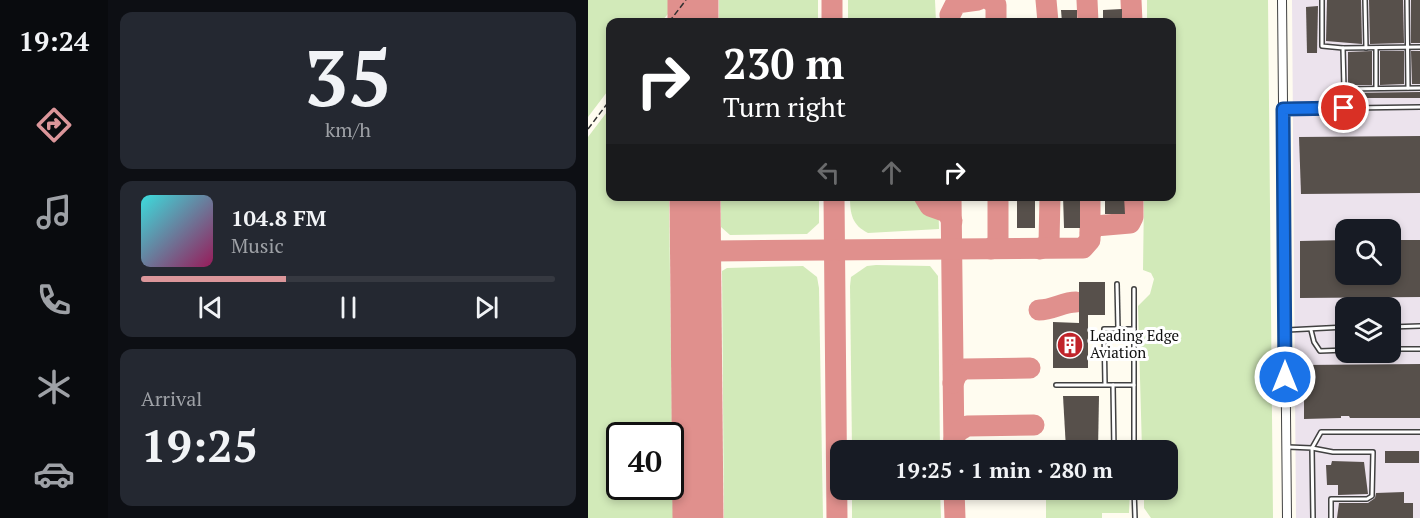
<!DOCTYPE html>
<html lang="en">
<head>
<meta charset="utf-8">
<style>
  :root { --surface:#171b24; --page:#242831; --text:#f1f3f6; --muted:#9ea1a6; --line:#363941; --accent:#db969a }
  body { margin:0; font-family:"PT Serif",serif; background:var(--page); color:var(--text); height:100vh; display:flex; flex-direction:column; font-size:22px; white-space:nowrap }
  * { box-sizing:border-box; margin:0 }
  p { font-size:20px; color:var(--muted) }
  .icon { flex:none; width:33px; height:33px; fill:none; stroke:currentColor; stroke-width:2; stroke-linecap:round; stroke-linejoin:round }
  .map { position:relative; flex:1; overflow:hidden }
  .details { display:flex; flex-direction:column; gap:12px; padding:12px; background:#0d0f14; width:480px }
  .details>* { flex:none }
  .banner { position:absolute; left:18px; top:18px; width:570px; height:183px; border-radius:12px; box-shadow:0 3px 9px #0003; background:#202124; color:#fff; overflow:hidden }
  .tools { position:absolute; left:747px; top:219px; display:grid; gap:12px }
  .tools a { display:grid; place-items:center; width:66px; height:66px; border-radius:12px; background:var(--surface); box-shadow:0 3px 9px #0003; font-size:30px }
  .speed { position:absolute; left:18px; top:422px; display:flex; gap:12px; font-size:30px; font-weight:700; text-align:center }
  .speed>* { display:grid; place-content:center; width:78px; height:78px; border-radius:50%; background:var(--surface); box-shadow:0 3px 9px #0003; line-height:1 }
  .speed .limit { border:3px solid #111; border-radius:9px; background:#fff; color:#111 }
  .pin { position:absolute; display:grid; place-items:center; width:51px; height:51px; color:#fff; margin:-26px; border:3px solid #fff; border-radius:50%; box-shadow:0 2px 6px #0007 }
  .me { position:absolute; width:66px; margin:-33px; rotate:0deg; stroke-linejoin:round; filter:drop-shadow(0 0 4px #0008) }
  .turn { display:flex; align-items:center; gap:21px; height:126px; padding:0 18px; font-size:27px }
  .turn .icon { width:78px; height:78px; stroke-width:2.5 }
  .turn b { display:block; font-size:42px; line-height:51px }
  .lanes { display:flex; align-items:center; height:57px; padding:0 18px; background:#0003; justify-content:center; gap:30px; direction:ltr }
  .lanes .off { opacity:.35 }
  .big { font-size:45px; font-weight:600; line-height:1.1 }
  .details .widget { flex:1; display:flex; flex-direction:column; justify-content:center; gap:9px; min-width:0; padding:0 21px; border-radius:12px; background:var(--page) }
  .details .dial { align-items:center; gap:0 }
  .dial b { font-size:78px; line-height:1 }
  .song { display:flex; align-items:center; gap:18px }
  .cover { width:72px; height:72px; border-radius:9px; background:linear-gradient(135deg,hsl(180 70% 55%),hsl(330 70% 35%)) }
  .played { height:6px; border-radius:3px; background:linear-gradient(90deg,var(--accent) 35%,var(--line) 35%) }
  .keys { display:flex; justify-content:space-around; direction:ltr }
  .trip { position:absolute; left:242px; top:440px; width:348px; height:60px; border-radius:12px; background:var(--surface); box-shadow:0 3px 9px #0003; font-weight:600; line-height:60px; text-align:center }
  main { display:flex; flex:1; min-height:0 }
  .tab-bar { display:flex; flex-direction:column; width:108px; justify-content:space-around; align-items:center; background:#090b0e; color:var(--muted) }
  .tab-bar .icon { width:42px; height:42px }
  .tab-bar .active { color:var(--accent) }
  .tab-bar b { font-size:27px; color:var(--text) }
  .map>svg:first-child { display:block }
  .industrial { fill:#ece3ed; fill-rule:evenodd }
  .green { fill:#d2eab9; fill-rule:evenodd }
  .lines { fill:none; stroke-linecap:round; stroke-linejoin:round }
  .taxiway { stroke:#e0908d; stroke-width:21 }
  .runway { stroke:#e0908d; stroke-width:51 }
  .building { fill:#57504b }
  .service-casing { stroke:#414141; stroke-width:6 }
  .tertiary-casing { stroke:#414141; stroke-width:10 }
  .path { stroke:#303030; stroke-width:1.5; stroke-dasharray:6 3; stroke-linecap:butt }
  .service { stroke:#fff; stroke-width:3 }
  .tertiary { stroke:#fff; stroke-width:8 }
  .route-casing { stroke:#114b97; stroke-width:15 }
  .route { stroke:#1a73e8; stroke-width:10 }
  .labels { text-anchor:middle; stroke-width:6; stroke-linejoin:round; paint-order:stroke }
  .poi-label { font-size:15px; fill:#0e0e0e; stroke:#fff; text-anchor:start }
</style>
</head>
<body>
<main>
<nav class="tab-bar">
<b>19:24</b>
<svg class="icon active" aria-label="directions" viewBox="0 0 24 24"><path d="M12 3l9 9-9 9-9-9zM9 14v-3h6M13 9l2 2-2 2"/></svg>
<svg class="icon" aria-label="music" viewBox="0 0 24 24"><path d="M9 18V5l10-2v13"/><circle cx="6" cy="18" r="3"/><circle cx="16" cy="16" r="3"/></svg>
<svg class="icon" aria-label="phone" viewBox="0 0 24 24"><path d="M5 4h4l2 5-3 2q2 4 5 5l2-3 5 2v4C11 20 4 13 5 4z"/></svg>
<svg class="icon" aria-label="climate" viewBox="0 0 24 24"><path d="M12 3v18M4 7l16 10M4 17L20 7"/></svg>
<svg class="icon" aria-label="car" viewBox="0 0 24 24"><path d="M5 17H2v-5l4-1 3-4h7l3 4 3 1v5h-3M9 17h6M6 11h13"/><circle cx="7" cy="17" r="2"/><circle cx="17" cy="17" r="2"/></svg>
</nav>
<section class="details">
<div class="widget dial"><b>35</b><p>km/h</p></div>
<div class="widget">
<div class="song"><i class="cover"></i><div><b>104.8 FM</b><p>Music</p></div></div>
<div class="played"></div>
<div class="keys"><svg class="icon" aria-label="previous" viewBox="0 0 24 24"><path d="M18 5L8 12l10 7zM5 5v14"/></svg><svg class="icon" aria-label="pause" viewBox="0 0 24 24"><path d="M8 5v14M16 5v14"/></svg><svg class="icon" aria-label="next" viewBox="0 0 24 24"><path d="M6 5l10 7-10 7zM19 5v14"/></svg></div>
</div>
<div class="widget"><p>Arrival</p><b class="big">19:25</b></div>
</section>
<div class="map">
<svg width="832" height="518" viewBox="0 0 832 518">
  <rect width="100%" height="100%" fill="#fffcf0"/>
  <path class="industrial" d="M704 0H832V518H708ZM758 230H802V274H758ZM758 308H802V352H758Z"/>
  <g class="green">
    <path d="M0 0H86V7L73 22H22V88L0 117Z"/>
    <rect x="131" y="0" width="99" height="22"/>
    <path d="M260 0H347L348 22H260Z"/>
    <path d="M559 0H680L685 518H563L556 508V489H579V450H554L550 306 562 294 566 279 563 273 555 270 556 197 584 196V22H559Z"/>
    <path d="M22 108V196L81 197 85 518H0V137ZM32 435H82V486H32Z"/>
    <path d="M133 197H231V223L219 234 142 235 133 227Z"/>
    <path d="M262 197H350L351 229 280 233C264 225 262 214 262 197Z"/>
    <path d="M288 265 342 266 350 276 352 450H264L262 286 263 277 279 266Z"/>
    <path d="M215 266 229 277 231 288 235 518H136L134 271 139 268Z"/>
    <path d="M264 489H352L353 518H264Z"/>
    <path d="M458 489H542L541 513H514V518H458Z"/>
  </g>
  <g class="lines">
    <g class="taxiway">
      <path d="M244 0V22"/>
      <path d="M402 0 408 5V22"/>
      <path d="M458 0 460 22"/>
      <path d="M499 0 500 22"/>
      <path d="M543 0 544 22"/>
      <path d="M362 15 368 3 390 0"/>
      <path d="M246 196 249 518"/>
      <path d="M336 196 342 206 359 212 364 221"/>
      <path d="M363 196 366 450"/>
      <path d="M107 226 112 244 129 251"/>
      <path d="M502 234 507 226 542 223 545 217V196"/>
      <path d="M403 249 410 242V196"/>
      <path d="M452 249 461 243 462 196"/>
      <path d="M107 279 112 259 124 251 495 248 502 240V196"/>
      <path d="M451 310C465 310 475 302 488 302"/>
      <path d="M365 383 369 374 376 369 442 368"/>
      <path d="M366 440 369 432 379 426 446 425"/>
      <path d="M366 489 367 518"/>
    </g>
    <g class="runway">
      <path d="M105 0V22"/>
      <path d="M107 196 110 518"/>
    </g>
  </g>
  <g class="building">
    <path d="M739 0H773L774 44 738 41Z"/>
    <path d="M781 0H815L816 43 782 44Z"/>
    <rect x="823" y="0" width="9" height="43"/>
    <path d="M730 6 729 53H719L718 7Z"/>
    <path d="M534 9V22H515V10Z"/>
    <path d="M473 10H489V22H474Z"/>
    <path d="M784 51V85H760V52Z"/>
    <path d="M792 51H816V84L792 85Z"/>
    <path d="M823 51H832V84H824Z"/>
    <path d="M832 92V98H760V93Z"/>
    <path d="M832 136V193L713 194 711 137Z"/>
    <rect x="429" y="196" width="18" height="32"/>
    <path d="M475 196H492V228H476Z"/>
    <path d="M517 196H536L537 214H517Z"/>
    <path d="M758 240V274H802V240H832V297L712 298V241Z"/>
    <path d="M491 282H517V315H500V368H465V322L491 323Z"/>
    <path d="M832 364V418H762L761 416H753V418L716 419V365Z"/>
    <path d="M475 396H511L510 450 478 449Z"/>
    <rect x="797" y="451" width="34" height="12"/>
    <path d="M744 461 776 462 780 494 750 495V485H739L738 465H743Z"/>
    <path d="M816 492V503H825V518H749L751 503H780L787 498 788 493Z"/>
  </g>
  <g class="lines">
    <defs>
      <g id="service">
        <path d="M734 0V46L755 48 756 89 832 88"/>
        <path d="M777 0 778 48"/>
        <path d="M819 0 820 88"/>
        <path d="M755 48 832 47"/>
        <path d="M788 48V88"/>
        <path d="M696 109 832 107"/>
        <path d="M529 284 530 329"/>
        <path d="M546 289V450"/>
        <path d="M802 327 832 326"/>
        <path d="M699 330 758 327"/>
        <path d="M723 330 726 342 732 351 758 350"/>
        <path d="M802 349H832"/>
        <path d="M517 384 516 329H546"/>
        <path d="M468 385H546"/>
        <path d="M525 385 526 450"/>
        <path d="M700 447 724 448 725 518"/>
        <path d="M546 489 547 518"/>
        <path d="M743 518V499H779L784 496 785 452H745L724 448 733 432H832"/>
      </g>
      <path id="tertiary" d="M694 0 699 518"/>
    </defs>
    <use href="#service" class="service-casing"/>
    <use href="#tertiary" class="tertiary-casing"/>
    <g class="path">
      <path d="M81 22 98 0"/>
      <path d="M0 129 22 100"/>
    </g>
    <use href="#service" class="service"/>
    <use href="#tertiary" class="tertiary"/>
  </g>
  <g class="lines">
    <defs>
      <path id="route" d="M697 377 695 109 756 108"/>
    </defs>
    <use href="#route" class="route-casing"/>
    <use href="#route" class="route"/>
  </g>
  <defs>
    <symbol id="building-disc" viewBox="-11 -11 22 22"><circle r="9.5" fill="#c0242a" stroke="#fff"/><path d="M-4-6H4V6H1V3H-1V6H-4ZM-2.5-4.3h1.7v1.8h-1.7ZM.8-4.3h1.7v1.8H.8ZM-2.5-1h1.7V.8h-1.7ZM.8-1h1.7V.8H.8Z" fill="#fff"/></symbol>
  </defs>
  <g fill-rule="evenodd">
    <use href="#building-disc" x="467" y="330" width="30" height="30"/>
  </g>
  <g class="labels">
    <g class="poi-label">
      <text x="502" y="341">Leading Edge<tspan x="502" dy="17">Aviation</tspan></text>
    </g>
  </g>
</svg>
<div class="tools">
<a><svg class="icon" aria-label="search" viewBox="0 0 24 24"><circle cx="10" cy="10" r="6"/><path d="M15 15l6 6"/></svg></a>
<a><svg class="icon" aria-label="layers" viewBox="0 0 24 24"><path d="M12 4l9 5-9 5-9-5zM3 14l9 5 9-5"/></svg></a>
</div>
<div class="speed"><div class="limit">40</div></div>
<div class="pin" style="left:756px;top:108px;background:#d93025"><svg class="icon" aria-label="arrive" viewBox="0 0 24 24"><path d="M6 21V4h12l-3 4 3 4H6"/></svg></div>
<svg class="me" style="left:697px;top:377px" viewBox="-20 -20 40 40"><circle r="17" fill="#1a73e8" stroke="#fff" stroke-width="3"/><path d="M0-11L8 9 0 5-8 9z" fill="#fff"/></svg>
<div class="trip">19:25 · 1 min · 280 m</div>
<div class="banner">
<div class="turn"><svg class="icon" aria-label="right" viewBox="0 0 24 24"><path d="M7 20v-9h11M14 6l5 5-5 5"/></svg><div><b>230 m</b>Turn right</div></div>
<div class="lanes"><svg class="icon off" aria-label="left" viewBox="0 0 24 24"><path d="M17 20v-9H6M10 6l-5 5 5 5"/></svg><svg class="icon off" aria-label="ahead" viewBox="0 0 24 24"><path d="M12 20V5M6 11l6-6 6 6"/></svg><svg class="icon" aria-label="right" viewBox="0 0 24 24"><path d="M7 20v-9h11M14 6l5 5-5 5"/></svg></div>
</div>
</div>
</main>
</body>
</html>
